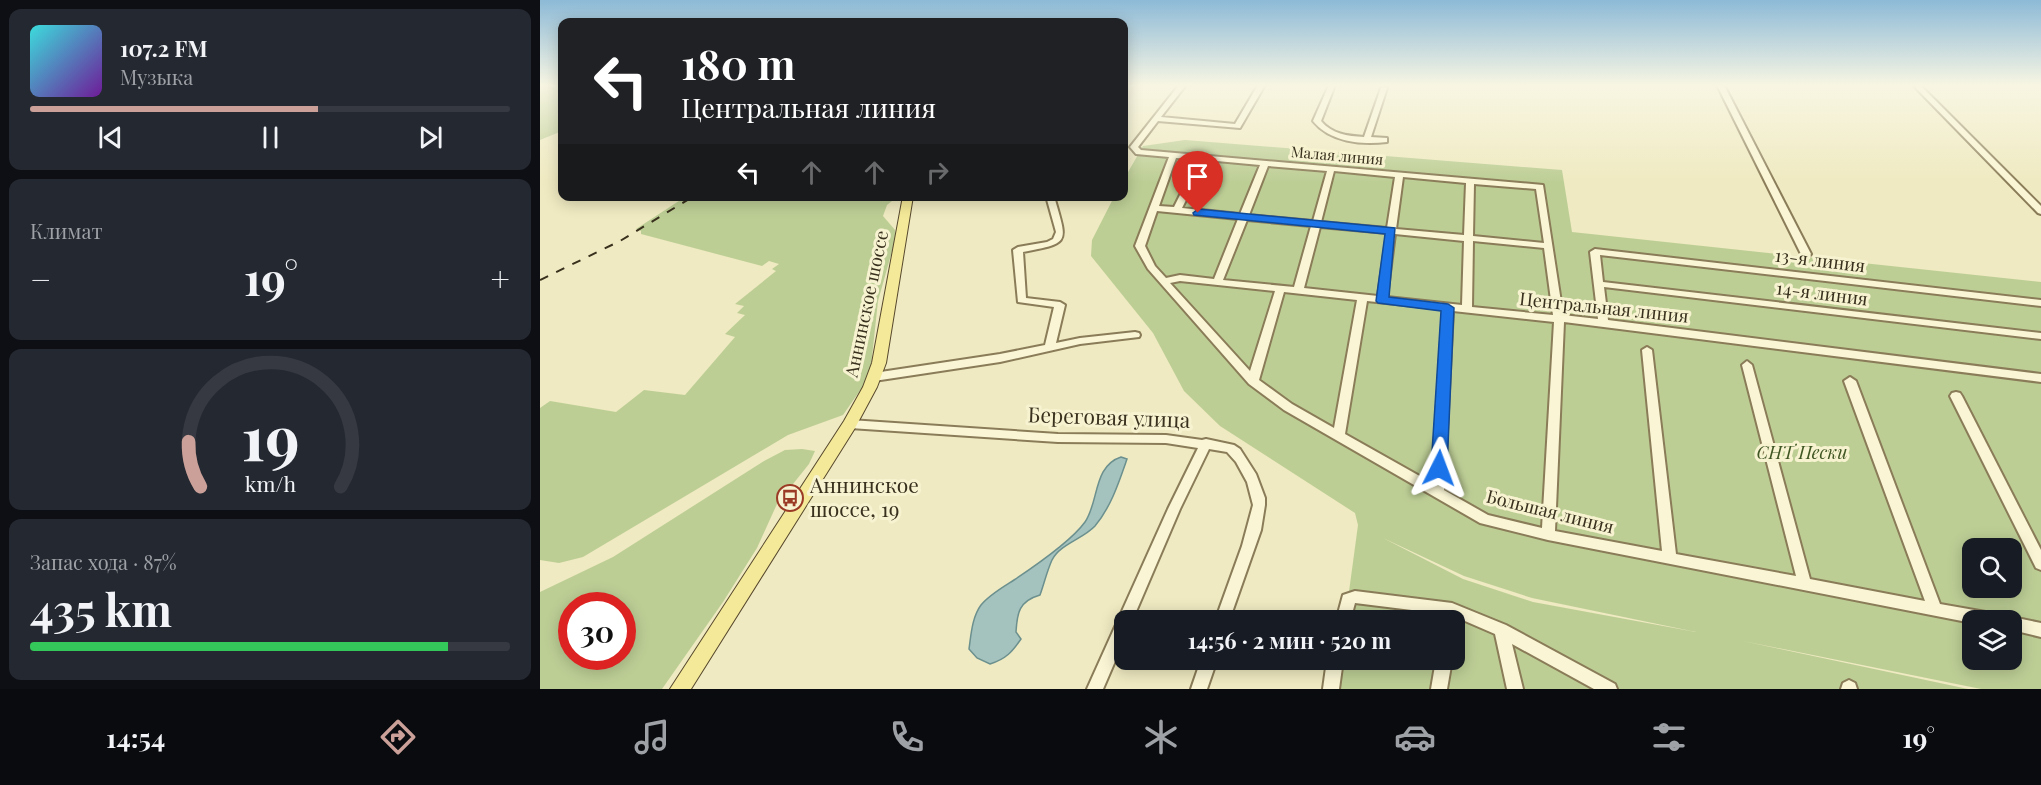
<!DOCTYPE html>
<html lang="ru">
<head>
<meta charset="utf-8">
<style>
  :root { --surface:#171b24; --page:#242831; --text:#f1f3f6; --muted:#9ea1a6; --line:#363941; --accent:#caa098 }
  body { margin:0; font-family:"Playfair Display",serif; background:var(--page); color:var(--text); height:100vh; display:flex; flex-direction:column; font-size:22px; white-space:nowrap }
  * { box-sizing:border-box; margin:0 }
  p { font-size:20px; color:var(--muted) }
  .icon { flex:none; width:33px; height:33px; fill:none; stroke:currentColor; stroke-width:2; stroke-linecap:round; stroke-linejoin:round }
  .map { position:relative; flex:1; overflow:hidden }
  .sheet { display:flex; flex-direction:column; gap:9px; padding:9px; background:#0d0f14; width:540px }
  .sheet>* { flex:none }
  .banner { position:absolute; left:18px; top:18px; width:570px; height:183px; border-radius:12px; box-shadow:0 3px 15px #0003; background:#202124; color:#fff; overflow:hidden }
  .tools { position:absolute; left:1422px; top:538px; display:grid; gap:12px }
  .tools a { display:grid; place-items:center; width:60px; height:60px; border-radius:12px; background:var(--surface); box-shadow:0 3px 15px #0003; font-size:30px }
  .speed { position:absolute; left:18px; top:592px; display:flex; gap:12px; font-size:30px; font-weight:700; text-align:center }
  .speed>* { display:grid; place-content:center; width:78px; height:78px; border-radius:50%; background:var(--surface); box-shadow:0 3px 15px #0003; line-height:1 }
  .speed .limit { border:9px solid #d22; background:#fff; color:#111 }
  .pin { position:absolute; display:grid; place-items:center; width:51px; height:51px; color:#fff; margin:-62px -26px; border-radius:50% 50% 50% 0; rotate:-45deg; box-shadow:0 0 6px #0007 }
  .pin .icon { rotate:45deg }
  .me { position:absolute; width:66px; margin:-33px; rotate:3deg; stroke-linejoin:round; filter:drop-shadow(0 0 4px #0008) }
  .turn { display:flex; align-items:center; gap:21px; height:126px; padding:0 24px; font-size:27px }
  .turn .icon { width:78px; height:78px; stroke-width:2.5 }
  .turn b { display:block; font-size:42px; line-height:51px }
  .lanes { display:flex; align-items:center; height:57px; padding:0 24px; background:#0003; justify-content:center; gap:30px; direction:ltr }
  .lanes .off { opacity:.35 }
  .big { font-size:45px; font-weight:700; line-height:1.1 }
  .sheet .tile { flex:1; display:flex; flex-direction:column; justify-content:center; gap:9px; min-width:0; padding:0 21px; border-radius:12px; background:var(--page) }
  .sheet .dial { align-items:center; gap:0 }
  .dial svg { height:156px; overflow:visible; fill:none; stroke:var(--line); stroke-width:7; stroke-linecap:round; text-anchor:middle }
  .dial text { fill:var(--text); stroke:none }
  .song { display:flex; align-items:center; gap:18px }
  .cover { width:72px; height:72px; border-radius:9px; background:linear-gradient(135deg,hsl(180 70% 55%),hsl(280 70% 35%)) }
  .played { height:6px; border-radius:3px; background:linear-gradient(90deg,var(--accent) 60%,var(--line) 60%) }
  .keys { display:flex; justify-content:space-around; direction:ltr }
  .heat { display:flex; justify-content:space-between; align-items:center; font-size:33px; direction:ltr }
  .charge { height:9px; border-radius:4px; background:linear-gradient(90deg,#34c759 87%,var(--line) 0) }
  .trip { position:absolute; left:574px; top:610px; width:351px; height:60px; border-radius:12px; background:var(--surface); box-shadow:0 3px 15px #0003; font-weight:700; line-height:60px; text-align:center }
  .tabs { display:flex; height:96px; justify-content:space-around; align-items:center; background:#090b0e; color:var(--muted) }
  .tabs .icon { width:42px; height:42px }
  .tabs .active { color:var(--accent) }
  .tabs b { font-size:27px; color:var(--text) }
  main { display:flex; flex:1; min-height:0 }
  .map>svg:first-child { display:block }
  .green { fill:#bdce95; fill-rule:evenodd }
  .water { fill:#a4c2be; stroke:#6b908e; stroke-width:1.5 }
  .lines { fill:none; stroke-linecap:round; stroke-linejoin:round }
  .minor-casing { stroke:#8a7c58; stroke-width:4 }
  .major-casing { stroke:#57482d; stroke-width:2 }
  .minor { fill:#faf6d5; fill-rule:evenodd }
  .major { fill:#f4e998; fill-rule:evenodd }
  .rail { stroke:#39301d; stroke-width:2; stroke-dasharray:9 9; stroke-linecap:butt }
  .route { fill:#1a73e8; stroke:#114b97; stroke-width:1.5 }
  .labels { text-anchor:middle; stroke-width:6; stroke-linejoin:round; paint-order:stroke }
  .far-street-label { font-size:15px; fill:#39301d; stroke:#f7f3d1 }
  .street-label { font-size:18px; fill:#39301d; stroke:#f7f3d1 }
  .park-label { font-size:18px; font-style:italic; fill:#405623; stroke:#f7f3d1 }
  .near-street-label { font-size:21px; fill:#39301d; stroke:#f7f3d1 }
  .near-poi-label { font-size:21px; fill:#39301d; stroke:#f7f3d1; text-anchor:start }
</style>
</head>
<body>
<main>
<section class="sheet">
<div class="tile">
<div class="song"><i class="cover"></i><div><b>107.2 FM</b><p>Музыка</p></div></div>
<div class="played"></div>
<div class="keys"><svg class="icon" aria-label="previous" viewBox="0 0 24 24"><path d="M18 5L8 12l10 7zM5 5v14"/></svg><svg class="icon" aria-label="pause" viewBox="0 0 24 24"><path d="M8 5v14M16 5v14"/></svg><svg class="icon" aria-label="next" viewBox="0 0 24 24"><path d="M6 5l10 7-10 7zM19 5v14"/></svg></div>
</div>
<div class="tile"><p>Климат</p>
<div class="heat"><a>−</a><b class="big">19°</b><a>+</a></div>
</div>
<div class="tile dial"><svg viewBox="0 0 100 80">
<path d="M14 69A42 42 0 1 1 86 69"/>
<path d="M14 69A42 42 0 0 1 8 46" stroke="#caa098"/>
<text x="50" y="56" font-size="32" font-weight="700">19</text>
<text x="50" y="72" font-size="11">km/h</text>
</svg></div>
<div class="tile"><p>Запас хода · 87%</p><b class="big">435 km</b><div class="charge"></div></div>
</section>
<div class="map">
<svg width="1501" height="689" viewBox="0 0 1501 689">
  <rect width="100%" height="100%" fill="#efeac1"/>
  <g class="green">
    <path d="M22 85V131L0 140V86Z"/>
    <path d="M645 140 1022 170 1032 232 1501 282V689H1441L1203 641 1428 689H791L795 660H915V621H803L808 599 818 525 815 513 680 426 644 391 613 333 551 256 552 240 574 197 584 196V179L603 146ZM843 538 924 576 992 598 1156 632 993 602 923 579ZM1432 549H1472V588H1432ZM1432 621H1472V660H1432Z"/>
    <path d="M145 197H357L347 205 343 216 355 230 356 237 338 301 331 366 326 382 303 415 248 435 43 557 19 563 0 560V408L10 401 76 412 104 390 145 395 195 337 185 334 205 315 197 313 204 306 195 304 236 271 232 269 239 264 229 261 222 266 101 234V231L96 229Z"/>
    <path d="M262 449 275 451 269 464 237 504 217 548 183 602 122 689H0V592L73 557 224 461 245 450ZM32 606H82V657H32Z"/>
  </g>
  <path class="water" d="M581 457 587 459C579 482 571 507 555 526 543 539 520 544 512 560 507 571 504 584 500 595 479 601 477 613 476 632L481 639C472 652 466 659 450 664L437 658 429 649C431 635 432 617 441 605 449 595 463 587 474 580 492 568 532 540 545 522 559 502 553 466 581 457Z"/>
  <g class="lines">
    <defs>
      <g id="minor">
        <path d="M639 85H646L621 117 695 124 718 85H725L700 128 618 121 598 147 601 150 1003 185 1023 315 1058 319 1050 252 1055 249 1501 300V306L1060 255 1063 282 1501 333V339L1064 287 1068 320 1501 374V382L1024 322 1015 531 1122 551 1102 350 1107 347 1112 350 1136 554 1256 576 1202 365 1207 361 1212 365 1270 579 1385 601 1304 381 1310 377 1316 381 1400 604 1457 614 1462 616 1464 621H1432V623L1008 540 940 523 744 410 709 384 608 269 595 246 629 157 596 154 590 147ZM636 158 658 159 634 207 619 206ZM666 160 720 165 700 214 642 208ZM728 166 787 171 773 221 709 215ZM794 171 855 177 847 228 781 222ZM863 177 926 183 924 235 856 229ZM934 184 996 189 1004 243 933 236ZM617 211 698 219 674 279 640 275 626 278 615 266 605 246ZM707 220 771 226 754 287 683 280ZM780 227 847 233 838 296 764 288ZM855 234 924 241 922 305 847 297ZM933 241 1004 248 1013 315 932 307ZM640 281 735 291 710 371 630 283ZM744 292 817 300 794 428 752 404 719 380ZM827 301 903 309 892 483 805 434ZM913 311 1014 322 1002 528 948 515 904 490Z"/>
        <path d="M789 85H795L781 121C792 134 807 136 824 137L841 88 846 87 847 88 831 137 847 138V142C821 145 790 142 773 121Z"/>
        <path d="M1177 85H1184L1271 254 1269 256 1266 257 1261 254Z"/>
        <path d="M1373 85H1380L1501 206V214L1498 213Z"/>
        <path d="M506 196H514C527 243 532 243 483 252L486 298 520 302 525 305 516 343 540 338 595 332 599 333 600 335 599 337 540 344 460 362 334 381 330 380 329 377 334 373 460 354 505 345 514 307 478 302 473 250 478 247 507 242 513 239 516 232Z"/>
        <path d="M1416 392 1420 393 1422 396 1501 550V570L1496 568 1410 396 1412 393Z"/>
        <path d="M310 420 518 434 626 435 662 440 666 439 694 445 700 449 716 474 725 498V505L721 530 689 621H675L702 546 713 505 707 482 696 462 687 452 669 449 640 509 592 621H585V638L563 689H547L628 509 658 448 626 443 518 442 310 428 306 427 304 424 306 421Z"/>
        <path d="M815 591 912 603 966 625 1075 684 1077 689H1054L972 644 983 689H967L955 634 918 618 915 626V621H903L904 614 815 603 810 621H796L803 595Z"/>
        <path d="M1472 617 1501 623V637L1472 630V621H1466Z"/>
        <path d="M661 660H677L667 689H651Z"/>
        <path d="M787 660H803L799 689H783Z"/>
        <path d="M896 660H912L907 689H891Z"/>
        <path d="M1309 680 1315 683 1317 689H1301L1303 683Z"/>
      </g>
      <path id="major" d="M363 196H373L346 363 337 387 315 428 151 689H130L304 421 323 387 332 363Z"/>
    </defs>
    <use href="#minor" class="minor-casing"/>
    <use href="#major" class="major-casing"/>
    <use href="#minor" class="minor"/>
    <use href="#major" class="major"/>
    <path class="rail" d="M0 280 80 241 154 196"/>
  </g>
  <linearGradient id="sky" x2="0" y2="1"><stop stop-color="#8dbad7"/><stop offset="0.47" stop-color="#f8f6e3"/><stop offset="1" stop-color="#f8f6e3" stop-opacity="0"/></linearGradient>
  <rect width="1501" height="182" fill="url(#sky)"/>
  <path class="route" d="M658 209 855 228 849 297 908 304 914 308 907 468 905 473H894L891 468 901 311 838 303 836 301 845 234 654 215 653 213Z"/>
  <defs>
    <symbol id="bus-ring" viewBox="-11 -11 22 22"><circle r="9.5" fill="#f7f3d1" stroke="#9b3b26" stroke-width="1.5"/><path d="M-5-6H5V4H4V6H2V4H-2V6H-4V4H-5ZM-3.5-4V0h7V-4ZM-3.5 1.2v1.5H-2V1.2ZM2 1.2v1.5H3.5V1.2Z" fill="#9b3b26"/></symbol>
  </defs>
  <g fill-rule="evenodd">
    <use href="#bus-ring" x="235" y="483" width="30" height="30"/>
  </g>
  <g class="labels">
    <g class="far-street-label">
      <text transform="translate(797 156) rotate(5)" y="5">Малая линия</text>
    </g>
    <g class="street-label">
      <text transform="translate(1280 261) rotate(7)" y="6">13-я линия</text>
      <text transform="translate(1282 294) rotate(7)" y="6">14-я линия</text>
      <text transform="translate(327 304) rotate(-78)" y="6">Аннинское шоссе</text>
      <text transform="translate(1064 308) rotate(6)" y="6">Центральная линия</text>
      <text transform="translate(1010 512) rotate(14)" y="6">Большая линия</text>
    </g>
    <g class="park-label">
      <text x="1262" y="459">СНТ Пески</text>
    </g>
    <g class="near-street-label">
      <text transform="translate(569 418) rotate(2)" y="7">Береговая улица</text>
    </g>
    <g class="near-poi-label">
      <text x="270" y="493">Аннинское<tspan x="270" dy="24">шоссе, 19</tspan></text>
    </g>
  </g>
</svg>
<div class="tools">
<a><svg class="icon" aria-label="search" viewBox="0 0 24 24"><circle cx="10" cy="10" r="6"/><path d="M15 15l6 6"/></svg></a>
<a><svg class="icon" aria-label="layers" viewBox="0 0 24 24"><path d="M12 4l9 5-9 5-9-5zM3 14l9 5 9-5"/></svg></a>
</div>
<div class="speed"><div class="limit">30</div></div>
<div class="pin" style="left:658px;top:213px;background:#d93025"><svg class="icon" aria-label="arrive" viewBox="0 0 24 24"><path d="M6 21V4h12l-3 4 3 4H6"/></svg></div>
<svg class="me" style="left:899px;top:468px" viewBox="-20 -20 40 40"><path d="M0-17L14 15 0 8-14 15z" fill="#1a73e8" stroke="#fff" stroke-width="4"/></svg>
<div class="trip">14:56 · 2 мин · 520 m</div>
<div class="banner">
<div class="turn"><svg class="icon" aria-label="left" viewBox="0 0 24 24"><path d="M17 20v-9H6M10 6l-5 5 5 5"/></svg><div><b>180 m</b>Центральная линия</div></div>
<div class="lanes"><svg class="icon" aria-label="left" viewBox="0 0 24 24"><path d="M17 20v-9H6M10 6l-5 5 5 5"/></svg><svg class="icon off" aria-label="ahead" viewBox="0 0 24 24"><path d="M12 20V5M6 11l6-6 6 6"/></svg><svg class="icon off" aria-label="ahead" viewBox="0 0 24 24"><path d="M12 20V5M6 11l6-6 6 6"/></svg><svg class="icon off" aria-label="right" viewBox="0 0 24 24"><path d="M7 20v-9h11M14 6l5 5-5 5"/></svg></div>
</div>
</div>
</main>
<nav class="tabs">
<b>14:54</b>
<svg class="icon active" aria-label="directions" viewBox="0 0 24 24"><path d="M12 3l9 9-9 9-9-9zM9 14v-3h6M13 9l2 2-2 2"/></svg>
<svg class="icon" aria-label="music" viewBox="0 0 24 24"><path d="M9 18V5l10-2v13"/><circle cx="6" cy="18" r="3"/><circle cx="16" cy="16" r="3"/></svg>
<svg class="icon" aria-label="phone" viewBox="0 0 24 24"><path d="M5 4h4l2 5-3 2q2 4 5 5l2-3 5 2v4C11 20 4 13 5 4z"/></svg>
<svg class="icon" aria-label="climate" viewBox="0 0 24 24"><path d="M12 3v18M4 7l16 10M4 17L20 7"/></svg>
<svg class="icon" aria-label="car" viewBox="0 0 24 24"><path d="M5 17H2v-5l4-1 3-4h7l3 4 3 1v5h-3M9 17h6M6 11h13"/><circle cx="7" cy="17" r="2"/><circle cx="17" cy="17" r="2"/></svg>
<svg class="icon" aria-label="filters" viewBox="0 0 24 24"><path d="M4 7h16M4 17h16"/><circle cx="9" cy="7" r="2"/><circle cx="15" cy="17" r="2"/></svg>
<b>19°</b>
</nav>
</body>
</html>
